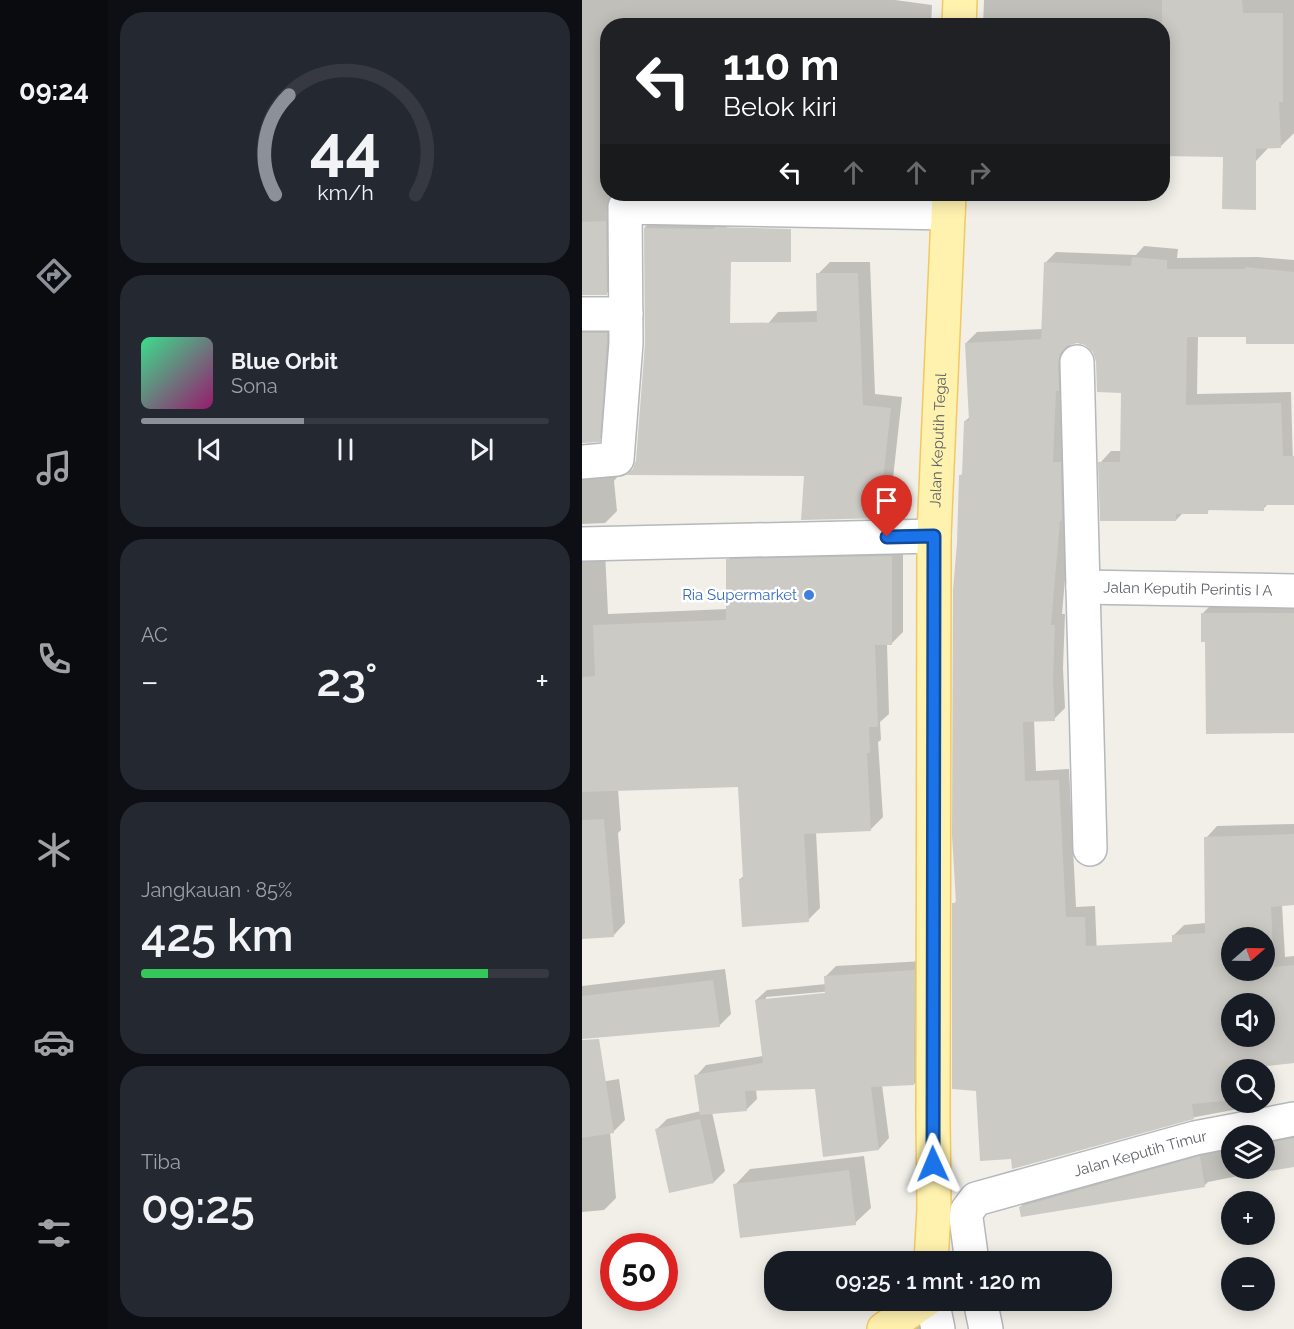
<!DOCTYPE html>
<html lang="id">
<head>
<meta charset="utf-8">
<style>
  :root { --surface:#171b24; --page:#242831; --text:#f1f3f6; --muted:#9ea1a6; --line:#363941; --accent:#8c9099 }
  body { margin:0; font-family:Raleway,sans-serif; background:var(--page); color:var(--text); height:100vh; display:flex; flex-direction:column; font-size:22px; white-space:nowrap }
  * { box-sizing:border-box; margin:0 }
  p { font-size:20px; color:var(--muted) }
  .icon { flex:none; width:33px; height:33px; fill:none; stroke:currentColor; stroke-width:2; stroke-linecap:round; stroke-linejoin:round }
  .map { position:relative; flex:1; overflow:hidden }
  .drawer { display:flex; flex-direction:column; gap:12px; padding:12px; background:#0d0f14; width:474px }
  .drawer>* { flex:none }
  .guide { position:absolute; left:18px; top:18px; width:570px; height:183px; border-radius:24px; box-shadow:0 3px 15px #0003; background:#202124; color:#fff; overflow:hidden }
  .needle { width:39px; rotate:70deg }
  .buttons { position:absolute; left:639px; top:927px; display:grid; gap:12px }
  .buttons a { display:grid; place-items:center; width:54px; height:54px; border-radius:50%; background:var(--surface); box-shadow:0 3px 15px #0003; font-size:30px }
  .speed { position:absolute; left:18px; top:1233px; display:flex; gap:12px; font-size:30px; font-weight:700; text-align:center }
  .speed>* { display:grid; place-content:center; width:78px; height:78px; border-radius:50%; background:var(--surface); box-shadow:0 3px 15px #0003; line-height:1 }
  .speed .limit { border:9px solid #d22; background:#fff; color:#111 }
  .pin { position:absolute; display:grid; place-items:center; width:51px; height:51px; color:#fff; margin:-62px -26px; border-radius:50% 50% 50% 0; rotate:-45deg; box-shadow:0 0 6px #0007 }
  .pin .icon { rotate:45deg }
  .me { position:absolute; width:66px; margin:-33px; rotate:359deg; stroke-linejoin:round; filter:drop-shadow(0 0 4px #0008) }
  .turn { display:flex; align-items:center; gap:21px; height:126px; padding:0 24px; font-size:27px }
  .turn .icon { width:78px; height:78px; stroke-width:2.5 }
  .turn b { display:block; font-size:42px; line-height:51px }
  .lanes { display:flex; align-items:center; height:57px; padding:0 24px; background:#0003; justify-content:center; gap:30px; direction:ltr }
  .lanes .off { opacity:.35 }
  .big { font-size:45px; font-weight:600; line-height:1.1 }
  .drawer .card { flex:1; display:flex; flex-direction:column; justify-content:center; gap:9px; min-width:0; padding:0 21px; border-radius:24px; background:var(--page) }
  .drawer .dial { align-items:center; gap:0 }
  .dial svg { height:156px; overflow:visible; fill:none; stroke:var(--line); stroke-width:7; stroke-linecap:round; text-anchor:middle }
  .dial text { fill:var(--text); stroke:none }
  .song { display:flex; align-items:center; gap:18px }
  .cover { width:72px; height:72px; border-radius:9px; background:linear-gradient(135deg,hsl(150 70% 55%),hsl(320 70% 35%)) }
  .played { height:6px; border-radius:3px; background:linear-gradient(90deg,var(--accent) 40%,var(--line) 40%) }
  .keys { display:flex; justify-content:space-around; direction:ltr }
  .heat { display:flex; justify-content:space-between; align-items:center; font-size:33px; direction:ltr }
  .charge { height:9px; border-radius:4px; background:linear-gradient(90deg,#34c759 85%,var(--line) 0) }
  .trip { position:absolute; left:182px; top:1251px; width:348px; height:60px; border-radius:24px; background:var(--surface); box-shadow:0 3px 15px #0003; font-weight:600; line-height:60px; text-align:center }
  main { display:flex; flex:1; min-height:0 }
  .menu { display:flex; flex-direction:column; width:108px; justify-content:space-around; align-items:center; background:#090b0e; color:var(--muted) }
  .menu .icon { width:42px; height:42px }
  .menu .current { color:var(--accent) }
  .menu b { font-size:27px; color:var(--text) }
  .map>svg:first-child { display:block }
  .shadow { fill:#0003; fill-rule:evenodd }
  .building { fill:#cccac5; fill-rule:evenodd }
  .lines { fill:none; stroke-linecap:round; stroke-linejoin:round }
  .minor-casing { stroke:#b5b8bc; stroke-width:36 }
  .major-casing { stroke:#f2c960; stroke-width:36 }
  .minor { stroke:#fff; stroke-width:33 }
  .major { stroke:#fff2af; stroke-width:33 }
  .route-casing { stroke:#114b97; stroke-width:15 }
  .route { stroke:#1a73e8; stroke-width:10 }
  .shop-dot { fill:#3f7fe0; stroke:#fff; stroke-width:2 }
  .labels { text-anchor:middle; stroke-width:5; stroke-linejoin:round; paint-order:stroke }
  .street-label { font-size:15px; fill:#5f6368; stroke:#fff }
  .shop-label { font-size:15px; fill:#366cbe; stroke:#fff; text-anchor:end }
</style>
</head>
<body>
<main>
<nav class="menu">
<b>09:24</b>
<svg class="icon current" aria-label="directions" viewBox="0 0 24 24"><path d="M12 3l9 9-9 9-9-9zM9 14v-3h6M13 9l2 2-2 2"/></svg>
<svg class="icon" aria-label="music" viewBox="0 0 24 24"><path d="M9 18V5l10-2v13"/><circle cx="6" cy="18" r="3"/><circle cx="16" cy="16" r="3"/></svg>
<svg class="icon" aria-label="phone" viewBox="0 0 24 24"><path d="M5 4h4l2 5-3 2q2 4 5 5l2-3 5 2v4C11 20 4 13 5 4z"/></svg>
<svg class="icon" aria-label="climate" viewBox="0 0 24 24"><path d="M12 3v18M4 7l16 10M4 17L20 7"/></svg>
<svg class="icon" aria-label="car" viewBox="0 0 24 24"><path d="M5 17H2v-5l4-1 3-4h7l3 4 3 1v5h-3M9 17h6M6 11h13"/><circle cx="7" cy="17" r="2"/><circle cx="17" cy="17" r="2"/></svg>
<svg class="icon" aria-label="filters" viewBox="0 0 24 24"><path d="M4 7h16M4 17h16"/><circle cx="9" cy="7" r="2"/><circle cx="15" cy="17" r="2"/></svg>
</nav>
<section class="drawer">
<div class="card dial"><svg viewBox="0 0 100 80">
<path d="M14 69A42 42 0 1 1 86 69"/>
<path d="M14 69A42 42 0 0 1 21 18" stroke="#8c9099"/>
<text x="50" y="56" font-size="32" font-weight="700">44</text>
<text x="50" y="72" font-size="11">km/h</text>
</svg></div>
<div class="card">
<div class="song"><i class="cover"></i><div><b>Blue Orbit</b><p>Sona</p></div></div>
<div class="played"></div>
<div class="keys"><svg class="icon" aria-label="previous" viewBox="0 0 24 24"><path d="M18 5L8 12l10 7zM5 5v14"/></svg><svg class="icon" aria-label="pause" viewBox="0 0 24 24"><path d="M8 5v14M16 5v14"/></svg><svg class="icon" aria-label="next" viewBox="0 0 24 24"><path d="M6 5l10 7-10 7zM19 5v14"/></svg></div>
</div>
<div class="card"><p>AC</p>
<div class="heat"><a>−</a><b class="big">23°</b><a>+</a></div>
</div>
<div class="card"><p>Jangkauan · 85%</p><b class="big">425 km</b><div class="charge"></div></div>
<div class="card"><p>Tiba</p><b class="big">09:25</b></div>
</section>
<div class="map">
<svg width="712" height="1329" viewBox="0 0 712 1329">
  <rect width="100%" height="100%" fill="#f1efe8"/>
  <g class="shadow">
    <path d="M0 0H313L350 5 349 26H26V194H36V282L24 294H0Z"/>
    <path d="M402 0H712V133L698 147H687L674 161 643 155 580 26H401Z"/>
    <path d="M75 215 145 216 140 378 196 312 236 311V274L248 262H288L293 394 320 397 311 478H317L315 505 303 517 223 475 52 469 55 461 64 345 63 227Z"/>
    <path d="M562 246 596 249 595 258 675 257 712 260V342L666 336H616L615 394 709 392 712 504 687 503 681 509 629 508 625 512 601 513 594 520 518 463 529 451H540V391L515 361 512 351 505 345 494 342 488 344 487 350 489 511 480 614H483L481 668 483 708 472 719 452 720 454 771 487 769 494 907 513 906 515 957 592 947 591 936 602 925 624 923V838L635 826 712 824V904L700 905 703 957 712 956V1061L675 1066 676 1070H650V1102H672L667 1107 608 1118 395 1089 372 904 375 900 379 475 382 472 383 421 388 417 384 343 395 332 461 329 463 263 474 252 554 255ZM650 938H682V970H650ZM650 1004H682V1036H650Z"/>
    <path d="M0 316 36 321 29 428 17 440 0 442Z"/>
    <path d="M0 464 36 468V476L32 481 35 511 23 523 0 524Z"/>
    <path d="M321 544V632L309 644H305L307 714 298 722 299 740 296 742 301 817 289 829 234 832 238 908 226 920 158 879 163 875 157 786 36 789 39 830 36 833 43 923 32 935 0 938V546L23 551 26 614 146 609V560L158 548Z"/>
    <path d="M712 602V732L624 640 620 614 631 603Z"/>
    <path d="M342 961V1073L332 1084 300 1085 307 1138 297 1149 234 1088 174 1089 175 1099 164 1110 130 1112 143 1171 132 1182 88 1191 74 1130 85 1119 119 1111 114 1076 124 1065 181 1056 174 1000 185 990 244 984V976L254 966ZM251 991V994L184 1000V997Z"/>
    <path d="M143 969 149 1014 137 1026 0 1037V986Z"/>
    <path d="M37 1079 43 1120 31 1132H28L34 1198 22 1210 0 1212V1085Z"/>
    <path d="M712 1130V1165L626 1182 622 1186 438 1207 450 1196 650 1142V1168H682V1136Z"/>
    <path d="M282 1156 289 1208 273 1223 153 1185 168 1169Z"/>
    <path d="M342 1322 353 1329H331Z"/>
  </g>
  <g class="building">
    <path d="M580 0H660L661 13H701V102H697L699 148 674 149V210L640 209 641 157 580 156Z"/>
    <path d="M24 221 25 295H0V222Z"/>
    <path d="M132 227 209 229V262H149L148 323 235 322 234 273H276L281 405 309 408 300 489 306 490 304 518 219 520 222 476 44 475 51 469 54 460 63 344 62 228 132 229Z"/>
    <path d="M550 257 585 260V269H663V267L712 272V344H664V337H605L604 405 699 403 701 456H712V505H682V511L626 510V514H594V521H518L516 462H538L539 393 515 392 514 362 511 352 503 345 495 343 485 346 478 354 476 363 477 391H474L471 462H479L480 521H478L469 625H473L471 680 473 721 441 722 443 781 477 780 484 917H503L504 946 590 942V935L623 933 622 837 712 834V905L689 907 692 967 712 965V1063L650 1070V1100L610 1104 612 1119 430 1169 429 1159 398 1161 394 1091 370 1089V903H374L370 835 371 590 375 543 377 475H380L382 421H387L383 343 459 339 462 262 549 266ZM650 938H682V970H650ZM650 1004H682V1036H650Z"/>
    <path d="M0 333H25V342L18 442 0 443Z"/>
    <path d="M310 556V645H293L296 727H287L288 753H285L289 831 222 834 227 922 160 927 157 879H161L156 787 0 792V677L13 676 11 625 144 620V559Z"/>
    <path d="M619 613H712V733L624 734 623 642H619Z"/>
    <path d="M22 819 32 937 0 939V820Z"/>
    <path d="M333 970 332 1085 289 1087 297 1150 241 1157 233 1089 163 1091 165 1111 118 1115 112 1075 181 1063 173 1000 243 993 242 976Z"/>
    <path d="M131 980 138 1027 0 1039V996Z"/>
    <path d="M17 1039 32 1133 0 1138V1040Z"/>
    <path d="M118 1119 132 1183 87 1193 73 1129Z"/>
    <path d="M712 1138V1167L682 1172V1144Z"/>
    <path d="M618 1156 623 1187 439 1217 437 1207Z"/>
    <path d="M267 1170 274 1225 158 1238 151 1184Z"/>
  </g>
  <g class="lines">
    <defs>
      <g id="minor">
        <path d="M0 314H44"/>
        <path d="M495 362 508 849"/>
        <path d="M0 462 35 459 44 343 43 207 366 213"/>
        <path d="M0 544 352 536"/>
        <path id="s1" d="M501 587 712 591"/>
        <path id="s2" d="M390 1262 384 1218 385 1211 394 1199 613 1138 712 1119"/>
        <path d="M350 1300 356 1329"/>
        <path d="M398 1300 404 1329"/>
      </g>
      <g id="major">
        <path d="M377 26 378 0"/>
        <path id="s3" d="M349 1262 352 1209 351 1119 352 536 367 194"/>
        <path d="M302 1329 344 1300"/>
      </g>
    </defs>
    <use href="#minor" class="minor-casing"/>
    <use href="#major" class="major-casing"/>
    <use href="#minor" class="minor"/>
    <use href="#major" class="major"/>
  </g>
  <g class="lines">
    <defs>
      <path id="route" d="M305 537 352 536 351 1164"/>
    </defs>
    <use href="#route" class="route-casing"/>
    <use href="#route" class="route"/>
  </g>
  <circle class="shop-dot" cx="227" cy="595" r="6"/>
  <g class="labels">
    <g class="street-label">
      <text dy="5" stroke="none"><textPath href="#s3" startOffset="822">Jalan Keputih Tegal</textPath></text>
      <text dy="5" stroke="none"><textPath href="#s1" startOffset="105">Jalan Keputih Perintis I A</textPath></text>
      <text dy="5" stroke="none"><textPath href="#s2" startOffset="237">Jalan Keputih Timur</textPath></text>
    </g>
    <g class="shop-label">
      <text x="215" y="600">Ria Supermarket</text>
    </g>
  </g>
</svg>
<div class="buttons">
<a><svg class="needle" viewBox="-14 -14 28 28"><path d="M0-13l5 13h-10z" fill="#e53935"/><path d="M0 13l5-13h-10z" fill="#9ea1a6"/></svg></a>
<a><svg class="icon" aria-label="sound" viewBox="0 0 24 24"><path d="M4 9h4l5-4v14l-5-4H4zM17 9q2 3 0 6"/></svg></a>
<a><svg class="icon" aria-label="search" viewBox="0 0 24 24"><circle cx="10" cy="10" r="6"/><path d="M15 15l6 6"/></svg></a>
<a><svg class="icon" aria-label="layers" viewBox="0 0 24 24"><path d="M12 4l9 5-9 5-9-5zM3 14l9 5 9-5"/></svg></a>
<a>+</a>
<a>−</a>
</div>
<div class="speed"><div class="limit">50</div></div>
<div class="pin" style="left:305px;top:537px;background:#d93025"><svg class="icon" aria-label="arrive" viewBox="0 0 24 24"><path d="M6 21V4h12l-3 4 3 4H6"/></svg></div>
<svg class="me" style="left:351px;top:1164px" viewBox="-20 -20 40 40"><path d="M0-17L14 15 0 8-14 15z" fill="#1a73e8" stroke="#fff" stroke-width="4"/></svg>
<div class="trip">09:25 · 1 mnt · 120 m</div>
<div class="guide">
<div class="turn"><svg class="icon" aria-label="left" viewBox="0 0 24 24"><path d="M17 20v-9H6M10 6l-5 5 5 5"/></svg><div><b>110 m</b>Belok kiri</div></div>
<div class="lanes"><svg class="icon" aria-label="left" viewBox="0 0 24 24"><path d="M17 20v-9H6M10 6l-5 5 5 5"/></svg><svg class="icon off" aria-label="ahead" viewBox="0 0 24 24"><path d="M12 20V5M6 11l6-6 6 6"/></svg><svg class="icon off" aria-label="ahead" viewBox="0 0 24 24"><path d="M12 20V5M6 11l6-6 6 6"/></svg><svg class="icon off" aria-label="right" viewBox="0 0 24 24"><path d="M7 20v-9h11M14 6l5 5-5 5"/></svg></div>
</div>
</div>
</main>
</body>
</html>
